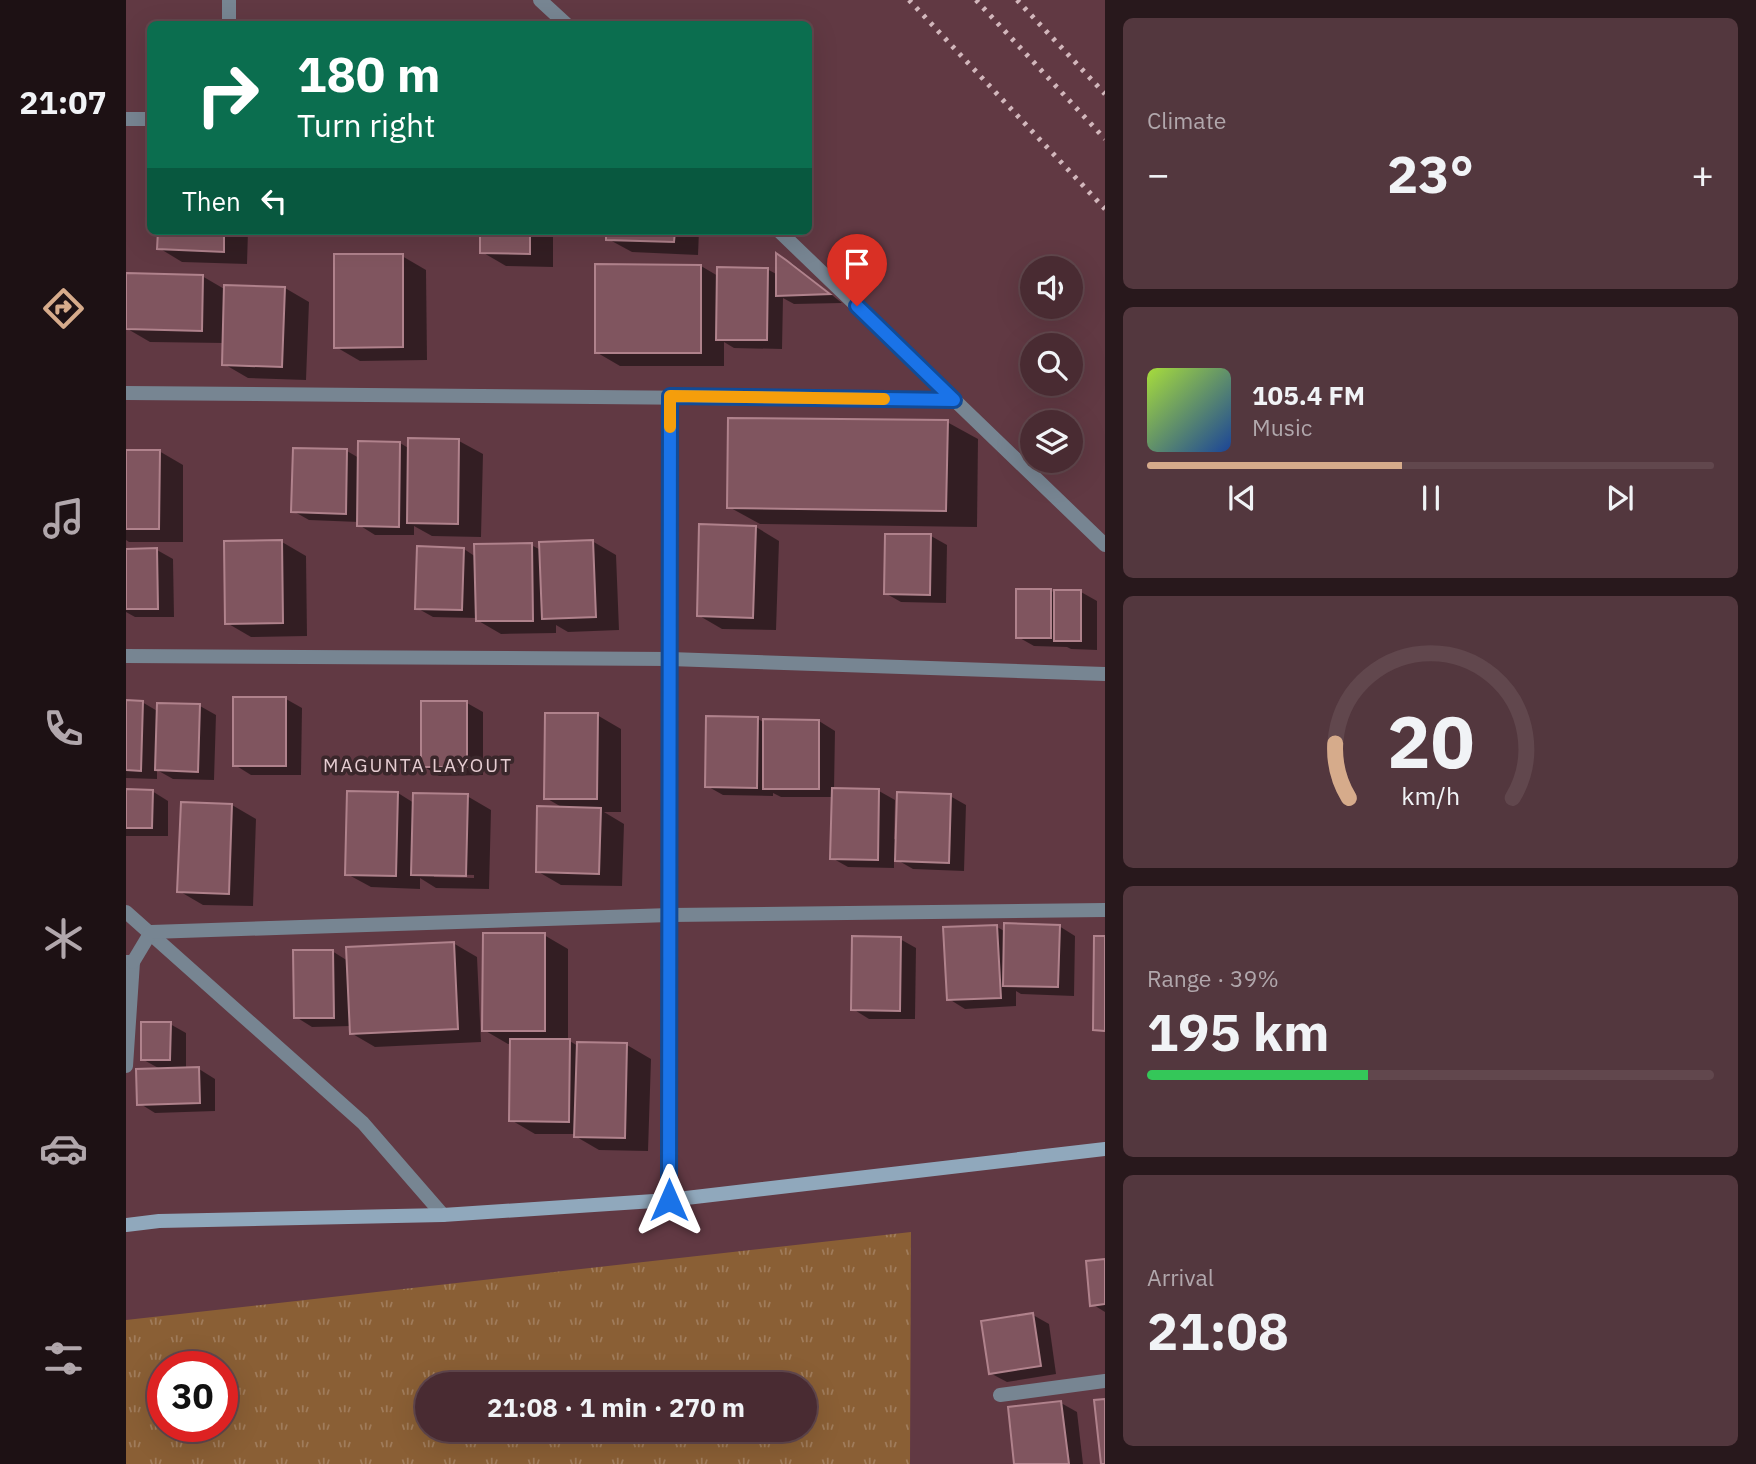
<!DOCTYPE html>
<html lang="en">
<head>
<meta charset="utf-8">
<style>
  :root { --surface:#492b32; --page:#53373e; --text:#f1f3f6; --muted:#b1a7ac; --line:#61474d; --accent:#d6ab8b }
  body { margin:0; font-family:"IBM Plex Sans",sans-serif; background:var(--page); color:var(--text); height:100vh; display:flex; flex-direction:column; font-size:26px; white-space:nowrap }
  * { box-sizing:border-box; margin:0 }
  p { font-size:23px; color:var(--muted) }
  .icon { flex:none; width:38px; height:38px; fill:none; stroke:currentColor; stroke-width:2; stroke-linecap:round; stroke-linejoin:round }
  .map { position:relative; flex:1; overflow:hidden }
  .panel { display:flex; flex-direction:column; gap:18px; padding:18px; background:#28181c; width:651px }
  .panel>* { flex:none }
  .top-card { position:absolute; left:21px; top:21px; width:665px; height:214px; border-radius:10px; box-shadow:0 7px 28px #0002,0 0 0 2px var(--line); background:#0b6e4f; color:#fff; overflow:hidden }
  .tools { position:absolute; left:894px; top:256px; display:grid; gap:14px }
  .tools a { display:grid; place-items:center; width:63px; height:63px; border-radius:50%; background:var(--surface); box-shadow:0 7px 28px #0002,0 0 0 2px var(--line); font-size:35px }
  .speed { position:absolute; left:21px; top:1351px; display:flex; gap:14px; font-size:35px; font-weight:700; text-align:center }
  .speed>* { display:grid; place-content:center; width:91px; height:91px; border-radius:50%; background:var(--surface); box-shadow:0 7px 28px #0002,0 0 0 2px var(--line); line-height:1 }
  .speed .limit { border:10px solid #d22; background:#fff; color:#111 }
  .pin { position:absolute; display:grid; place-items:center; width:60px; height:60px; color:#fff; margin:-72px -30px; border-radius:50% 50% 50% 0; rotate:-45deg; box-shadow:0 0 7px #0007 }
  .pin .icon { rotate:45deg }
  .me { position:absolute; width:77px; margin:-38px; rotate:0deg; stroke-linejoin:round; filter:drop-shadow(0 0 5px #0008) }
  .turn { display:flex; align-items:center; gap:24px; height:147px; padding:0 35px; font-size:32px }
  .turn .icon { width:91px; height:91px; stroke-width:2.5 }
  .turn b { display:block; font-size:49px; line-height:60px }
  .then { display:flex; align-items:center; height:66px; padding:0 35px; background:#0003; gap:14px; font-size:26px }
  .big { font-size:52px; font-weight:700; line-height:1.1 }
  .panel .card { flex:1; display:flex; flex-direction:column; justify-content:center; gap:10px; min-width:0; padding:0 24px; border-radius:10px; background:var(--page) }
  .panel .dial { align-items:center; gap:0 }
  .dial svg { height:182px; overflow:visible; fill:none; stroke:var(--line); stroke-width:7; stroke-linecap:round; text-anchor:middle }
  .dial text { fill:var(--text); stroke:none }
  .song { display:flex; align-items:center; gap:21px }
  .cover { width:84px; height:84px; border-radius:10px; background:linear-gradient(135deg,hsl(80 70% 55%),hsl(220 70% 35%)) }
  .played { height:7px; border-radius:4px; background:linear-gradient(90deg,var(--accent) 45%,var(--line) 45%) }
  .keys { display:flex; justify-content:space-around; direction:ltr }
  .heat { display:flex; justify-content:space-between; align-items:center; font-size:38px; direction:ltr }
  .charge { height:10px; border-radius:5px; background:linear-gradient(90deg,#34c759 39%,var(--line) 0) }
  .trip { position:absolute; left:289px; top:1372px; width:402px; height:70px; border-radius:35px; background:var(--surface); box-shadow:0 7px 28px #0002,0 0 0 2px var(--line); font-weight:700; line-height:70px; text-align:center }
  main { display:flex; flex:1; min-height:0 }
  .menu { display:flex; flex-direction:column; width:126px; justify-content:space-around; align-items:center; background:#1d1114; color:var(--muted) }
  .menu .icon { width:49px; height:49px }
  .menu .selected { color:var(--accent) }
  .menu b { font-size:32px; color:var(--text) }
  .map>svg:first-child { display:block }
  .park { fill:url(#park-tufts); fill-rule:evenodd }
  .shadow { fill:#0007; fill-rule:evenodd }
  .building { fill:#80555f; stroke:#b0828c; stroke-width:2 }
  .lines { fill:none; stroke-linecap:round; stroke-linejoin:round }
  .lane { stroke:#778592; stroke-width:14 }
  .street { stroke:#778592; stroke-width:14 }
  .secondary { stroke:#90a8bc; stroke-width:14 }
  .rail { stroke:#d2b7bc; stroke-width:5; stroke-dasharray:3.5 7; stroke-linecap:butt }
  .route-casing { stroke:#114b97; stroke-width:18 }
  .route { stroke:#1a73e8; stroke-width:12 }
  .slow { stroke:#f59e0b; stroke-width:12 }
  .labels { text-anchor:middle; stroke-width:7; stroke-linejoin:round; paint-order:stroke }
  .neighbourhood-label { font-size:19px; letter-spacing:2px; fill:#e6cdd2; stroke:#3a272b }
</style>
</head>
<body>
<main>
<nav class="menu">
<b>21:07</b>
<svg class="icon selected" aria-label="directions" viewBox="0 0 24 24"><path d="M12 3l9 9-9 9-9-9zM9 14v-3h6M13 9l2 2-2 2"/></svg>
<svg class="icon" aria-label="music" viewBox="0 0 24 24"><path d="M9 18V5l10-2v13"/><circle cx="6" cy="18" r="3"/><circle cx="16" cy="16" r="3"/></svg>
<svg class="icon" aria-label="phone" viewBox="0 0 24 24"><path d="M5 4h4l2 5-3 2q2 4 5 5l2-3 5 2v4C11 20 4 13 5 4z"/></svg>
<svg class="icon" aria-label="climate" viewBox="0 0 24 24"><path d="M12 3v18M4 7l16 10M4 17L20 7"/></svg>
<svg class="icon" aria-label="car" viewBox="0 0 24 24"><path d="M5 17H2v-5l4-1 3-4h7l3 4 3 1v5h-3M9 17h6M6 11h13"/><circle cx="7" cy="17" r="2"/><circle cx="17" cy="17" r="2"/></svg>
<svg class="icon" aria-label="filters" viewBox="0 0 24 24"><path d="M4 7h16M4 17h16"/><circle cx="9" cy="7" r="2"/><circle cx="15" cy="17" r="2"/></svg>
</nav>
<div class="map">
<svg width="979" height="1464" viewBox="0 0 979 1464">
  <defs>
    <pattern id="park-tufts" width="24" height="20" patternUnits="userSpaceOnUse" patternTransform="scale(1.75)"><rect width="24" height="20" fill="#8a5f35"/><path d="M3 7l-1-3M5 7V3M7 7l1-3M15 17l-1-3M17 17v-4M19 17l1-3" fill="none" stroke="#a07c5b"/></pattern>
  </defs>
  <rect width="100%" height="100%" fill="#613943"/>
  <path class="park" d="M785 1232 784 1464H0V1320ZM37 1367H96V1426H37ZM301 1384H679V1430H301Z"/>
  <g class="shadow">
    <path d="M33 231H122L121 264 56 262 33 248Z"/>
    <path d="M356 231H427V267L380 266 356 252Z"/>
    <path d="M482 231H573L572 255 506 252 482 239Z"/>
    <path d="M276 256 300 270 301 360 234 361 210 347Z"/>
    <path d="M652 256 667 264 716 303 668 304 657 298 656 349 608 348 598 342V366H494L470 352 575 266 592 276 641 269 652 275Z"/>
    <path d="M76 276 100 290 159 288 183 302 180 380 122 378 98 364V343L24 342 0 328Z"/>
    <path d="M821 422 852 439 851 527 634 524 603 507Z"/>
    <path d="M284 440 333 441 357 454 355 537 306 536 288 526V535H249L233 525V522L183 520 167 511 221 451 233 458 274 443 284 449Z"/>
    <path d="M0 451H33L57 465V542H3L0 540Z"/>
    <path d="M630 527 653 541 650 630 596 629 572 615Z"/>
    <path d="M805 536 821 545 820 603 775 602 759 593Z"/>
    <path d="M466 541 490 555 493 630 442 632 430 625V633L375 634 351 620V618L307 617 291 608 338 549 350 557 405 545 415 550Z"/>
    <path d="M156 542 180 556 181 636 125 637 101 623Z"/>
    <path d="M0 550H31L47 559 48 617H9L0 612Z"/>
    <path d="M924 590 929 593 955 592 971 601V650L945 649 941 647 908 646 892 637Z"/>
    <path d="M160 699 176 708 175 775H125L109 765Z"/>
    <path d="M0 702H16L33 712 74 706 90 715 88 780 47 779 31 770V779L0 778Z"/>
    <path d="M341 703 357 712V775L313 776 297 766Z"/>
    <path d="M471 715 495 729V812H478L498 824 496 886 435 885 411 871 439 809 420 798Z"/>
    <path d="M632 719 639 723 693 721 709 731 708 790 753 791 769 800 768 839 771 840 824 796 840 805 838 871 787 869 768 858V868L722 867 706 858 707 797H655L647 793V796L597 795 581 786Z"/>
    <path d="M0 791H26L42 801V836H0Z"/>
    <path d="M272 793 288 803 341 796 365 810 363 889 310 888 294 878V889L245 887 221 874ZM308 874 348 875V878L308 877Z"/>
    <path d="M106 805 130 819 127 906 77 905 53 891Z"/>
    <path d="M933 926 949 936 948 996 895 994 890 991V1006L839 1009 823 999 871 927 880 932Z"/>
    <path d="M418 935 442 949V1040L452 1046 501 1045 525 1059 522 1151 473 1150 449 1136V1134H409L385 1120 386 1044H382L358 1030Z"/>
    <path d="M774 939 790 948 789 1019H743L727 1009Z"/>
    <path d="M327 943 351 957 355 1042 249 1047 225 1033V1026L186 1027 170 1017 206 951 222 961Z"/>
    <path d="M44 1024 60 1033V1070L73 1069 89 1079V1111L29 1113 13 1103 36 1070 16 1059Z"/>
    <path d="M979 1260V1312L966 1304Z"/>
    <path d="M907 1315 923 1324 930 1374 881 1382 864 1373Z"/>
    <path d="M935 1403 951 1412 957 1464H890Z"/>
  </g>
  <g class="building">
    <path d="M32 231H98V252L31 249Z"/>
    <path d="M354 231H404V254L354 253Z"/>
    <path d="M480 231H549L548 242 480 240Z"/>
    <path d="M650 253 660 260 704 294 650 296Z"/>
    <path d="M208 254H277V347L208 348Z"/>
    <path d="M469 264 575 265V353H469Z"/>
    <path d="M591 267 642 268 641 340H590Z"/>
    <path d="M0 273 77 275 76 331 0 329Z"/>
    <path d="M98 285 159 287 156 367 96 365Z"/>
    <path d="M602 418 822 420 820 511 601 508Z"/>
    <path d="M282 438 333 439 332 524 281 523Z"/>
    <path d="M232 441 274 442 273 527 231 526Z"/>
    <path d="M167 448 221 449 220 514 165 512Z"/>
    <path d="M0 450H34L33 529H0Z"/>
    <path d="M573 524 630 526 627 618 571 616Z"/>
    <path d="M759 534H805L804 595 758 594Z"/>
    <path d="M156 540 157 623 99 624 98 541Z"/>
    <path d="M467 540 470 617 416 619 413 542Z"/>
    <path d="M406 543 407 621H350L348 544Z"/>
    <path d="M291 546 338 548 336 610 289 609Z"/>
    <path d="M31 548 32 609H0V549Z"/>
    <rect x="890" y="589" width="35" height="49"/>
    <rect x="928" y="590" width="27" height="51"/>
    <rect x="107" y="697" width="53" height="69"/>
    <path d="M0 700 17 701 15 771 0 770Z"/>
    <rect x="295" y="701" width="46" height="66"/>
    <path d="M31 703 74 704 72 772 29 770Z"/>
    <path d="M419 713H472L471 799H418Z"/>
    <path d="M580 716 632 717 631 788 579 787Z"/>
    <path d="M637 719 693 720V789H637Z"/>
    <path d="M706 788 753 789 752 860 704 859Z"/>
    <path d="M0 789 27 790 26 828H0Z"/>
    <path d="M221 791 272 792 270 876 219 875Z"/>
    <path d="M771 792 825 794 823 863 769 861Z"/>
    <path d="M287 793 342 794 340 876 285 875Z"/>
    <path d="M55 802 106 804 103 894 51 892Z"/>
    <path d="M411 806 475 808 473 874 410 872Z"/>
    <path d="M878 923 934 925 932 987 877 986Z"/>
    <path d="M871 925 875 998 821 1000 817 927Z"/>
    <path d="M357 933H419V1031H356Z"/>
    <path d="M726 936 775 937 774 1011 725 1010Z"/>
    <path d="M968 936H979V1031L967 1030Z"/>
    <path d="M328 942 332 1029 224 1034 220 947Z"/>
    <path d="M167 950H207L208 1018H168Z"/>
    <path d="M15 1022H45L44 1060H15Z"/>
    <path d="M384 1039H444L443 1122 383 1121Z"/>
    <path d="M451 1042 501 1043 499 1138 448 1137Z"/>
    <path d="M73 1067 74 1103 11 1105 10 1069Z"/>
    <path d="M979 1259V1304L964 1306 960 1261Z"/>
    <path d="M907 1313 915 1366 863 1374 855 1321Z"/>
    <path d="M979 1399V1464H975L968 1400Z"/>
    <path d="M935 1401 943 1464H888L882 1407Z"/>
  </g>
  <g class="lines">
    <path class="lane" d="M103 24V0"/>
    <g class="street">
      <path d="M414 0 440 24"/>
      <path d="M0 119H24"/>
      <path d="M653 231 979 545"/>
      <path d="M0 393 828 400"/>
      <path d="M0 656 544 659 979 674"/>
      <path d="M0 912 237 1123 317 1215"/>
      <path d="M0 962H7L0 1066"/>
      <path d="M7 962 25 932 544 915 979 910"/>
      <path d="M543 1200 544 396"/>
      <path d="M874 1395 979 1381"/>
    </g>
    <path class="secondary" d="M0 1225 33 1221 317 1215 543 1200 979 1149"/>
    <g class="rail">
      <path d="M783 0 979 209"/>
      <path d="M850 0 979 139"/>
      <path d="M891 0 979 94"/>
    </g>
  </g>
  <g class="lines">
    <defs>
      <path id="route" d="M543 1200 544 396 828 400 731 306"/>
    </defs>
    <use href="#route" class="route-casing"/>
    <use href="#route" class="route"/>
    <path class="slow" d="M544 427V396L758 399"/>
  </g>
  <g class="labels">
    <g class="neighbourhood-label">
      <text x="292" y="772">MAGUNTA LAYOUT</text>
    </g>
  </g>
</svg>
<div class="tools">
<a><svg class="icon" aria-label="sound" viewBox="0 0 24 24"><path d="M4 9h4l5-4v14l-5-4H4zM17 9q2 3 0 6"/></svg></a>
<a><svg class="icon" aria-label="search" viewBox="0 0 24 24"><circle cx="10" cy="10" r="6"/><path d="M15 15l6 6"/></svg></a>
<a><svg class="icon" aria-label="layers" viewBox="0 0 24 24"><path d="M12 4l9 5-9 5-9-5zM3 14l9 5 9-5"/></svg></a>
</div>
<div class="speed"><div class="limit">30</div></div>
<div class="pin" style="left:731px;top:306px;background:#d93025"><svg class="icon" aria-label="arrive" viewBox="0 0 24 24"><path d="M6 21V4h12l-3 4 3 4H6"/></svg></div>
<svg class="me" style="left:543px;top:1200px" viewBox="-20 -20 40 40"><path d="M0-17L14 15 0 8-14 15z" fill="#1a73e8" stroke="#fff" stroke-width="4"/></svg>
<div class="trip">21:08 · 1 min · 270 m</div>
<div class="top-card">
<div class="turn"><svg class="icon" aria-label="right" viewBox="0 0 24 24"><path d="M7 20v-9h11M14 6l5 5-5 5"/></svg><div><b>180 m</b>Turn right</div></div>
<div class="then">Then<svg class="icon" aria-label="left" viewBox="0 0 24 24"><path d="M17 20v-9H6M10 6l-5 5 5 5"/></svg></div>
</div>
</div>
<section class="panel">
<div class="card"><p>Climate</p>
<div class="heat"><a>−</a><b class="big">23°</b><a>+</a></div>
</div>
<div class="card">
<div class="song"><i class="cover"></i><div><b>105.4 FM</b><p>Music</p></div></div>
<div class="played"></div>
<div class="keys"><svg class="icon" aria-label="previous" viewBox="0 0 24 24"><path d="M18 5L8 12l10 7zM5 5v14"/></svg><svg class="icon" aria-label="pause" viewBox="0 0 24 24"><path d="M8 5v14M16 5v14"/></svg><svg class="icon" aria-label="next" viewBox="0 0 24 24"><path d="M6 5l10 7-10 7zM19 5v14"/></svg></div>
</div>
<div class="card dial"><svg viewBox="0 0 100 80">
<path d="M14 69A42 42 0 1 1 86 69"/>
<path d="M14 69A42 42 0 0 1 8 45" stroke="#d6ab8b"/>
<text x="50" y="56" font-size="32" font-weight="700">20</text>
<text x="50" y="72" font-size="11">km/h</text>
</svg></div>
<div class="card"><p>Range · 39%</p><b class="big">195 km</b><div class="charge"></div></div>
<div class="card"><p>Arrival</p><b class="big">21:08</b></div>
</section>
</main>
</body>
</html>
